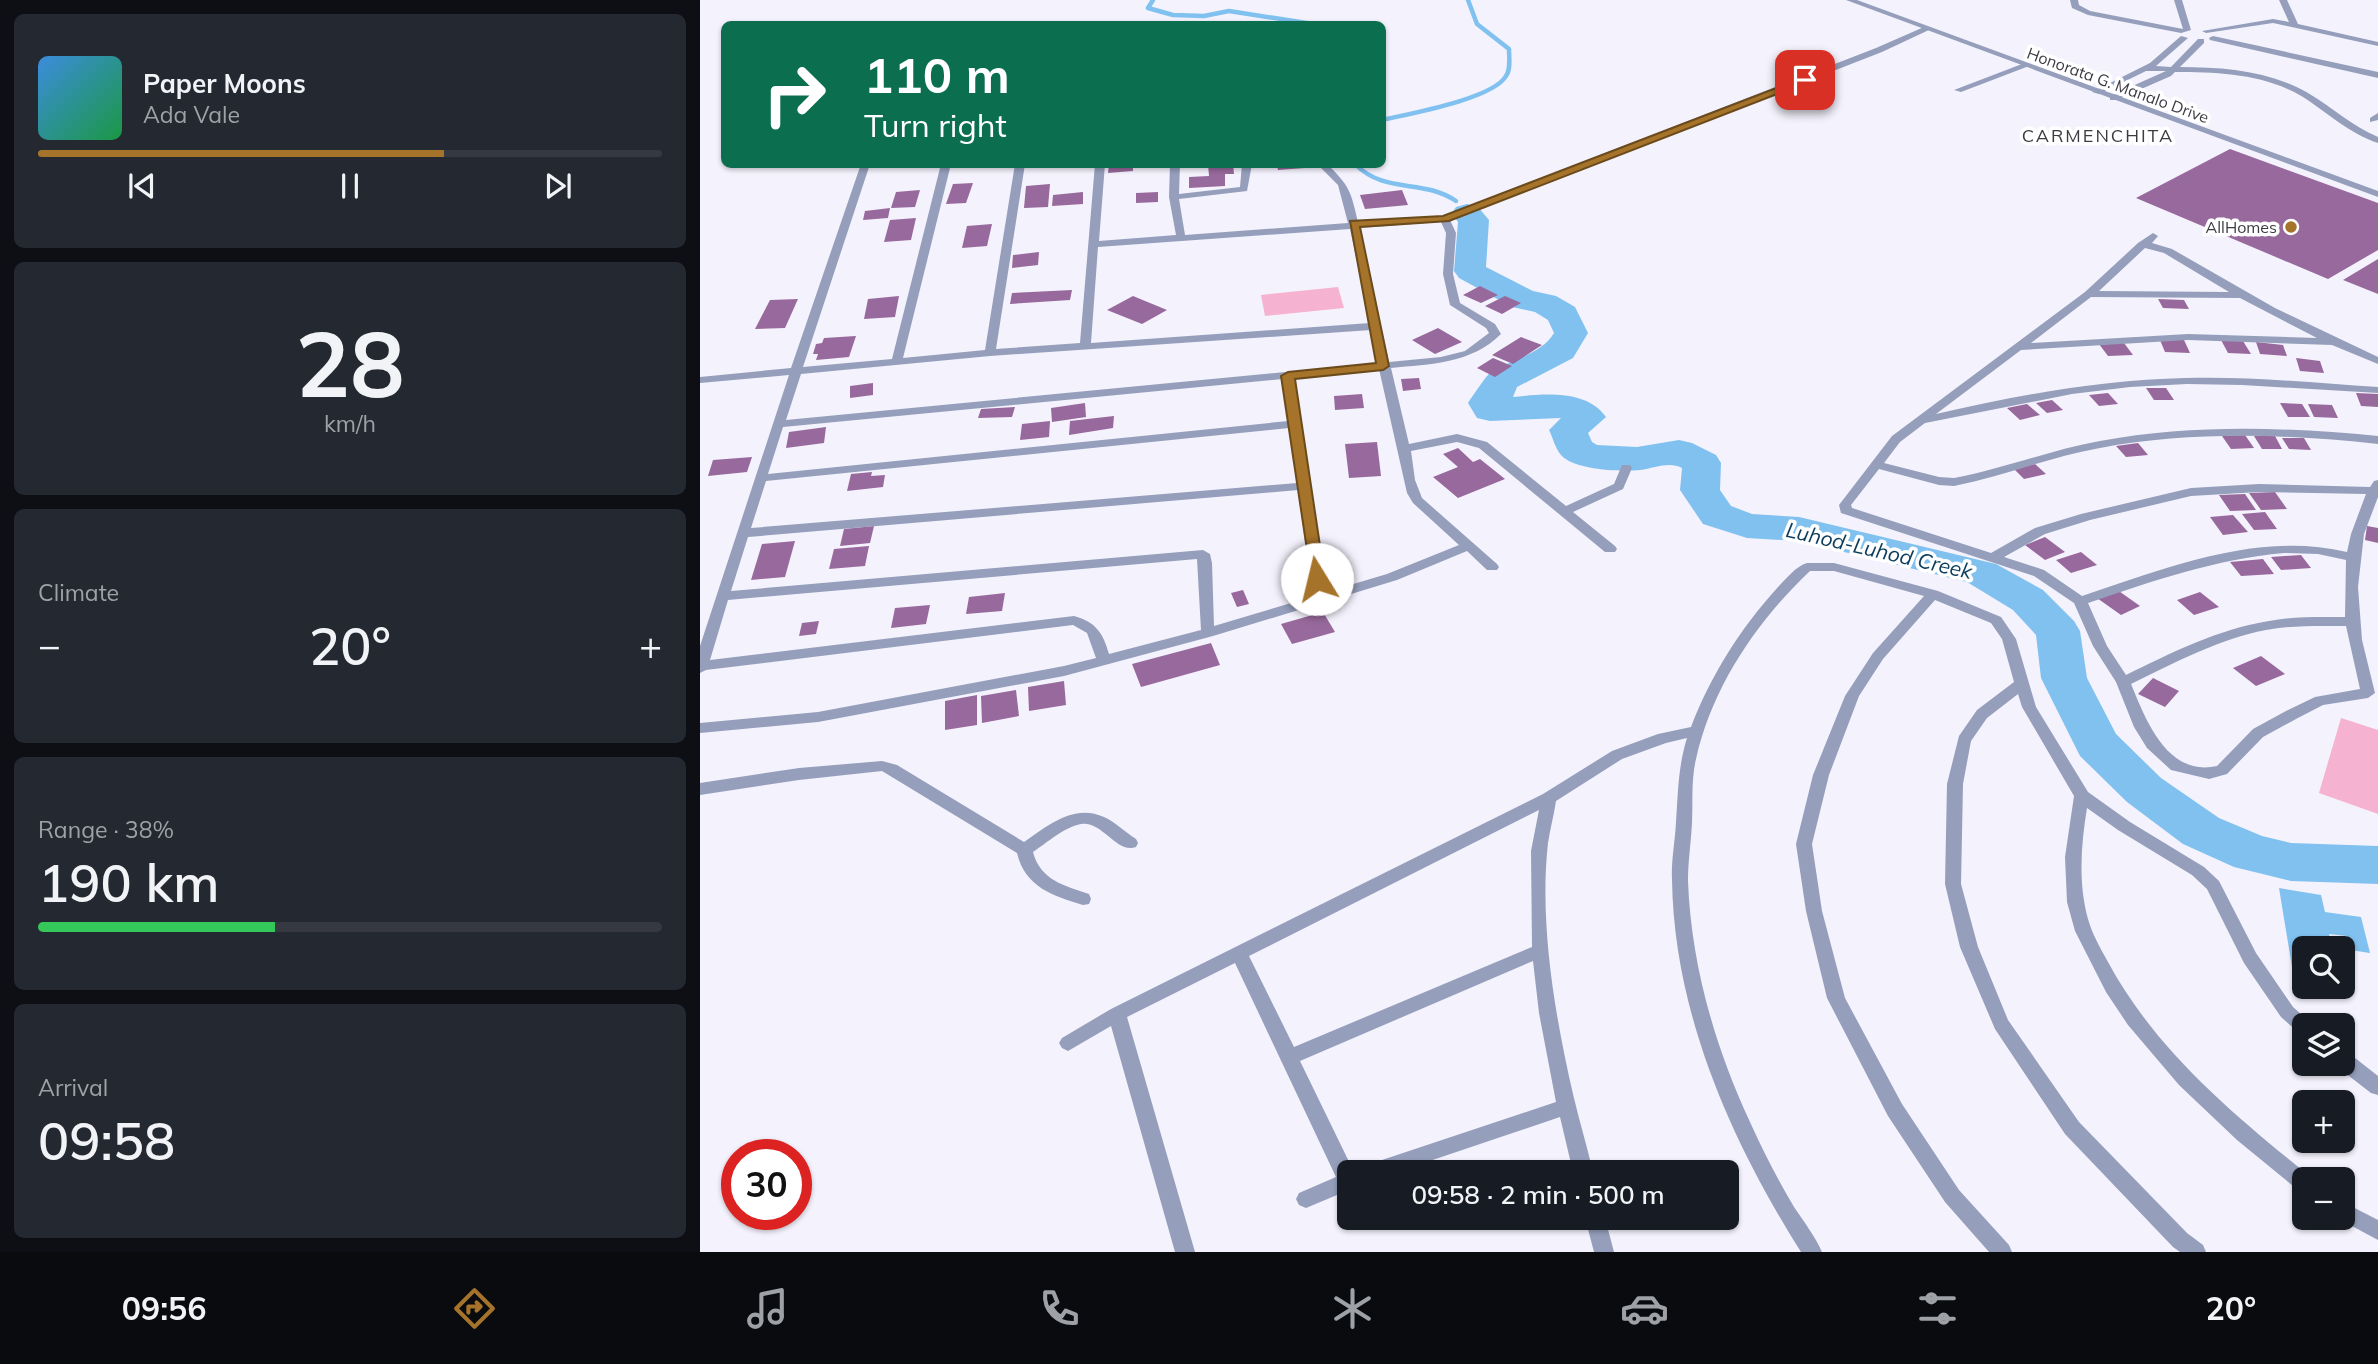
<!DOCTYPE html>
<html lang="en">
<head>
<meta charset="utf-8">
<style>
  :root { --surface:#171b24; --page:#242831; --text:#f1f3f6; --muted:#9ea1a6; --line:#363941; --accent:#a57329 }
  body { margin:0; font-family:Mulish,sans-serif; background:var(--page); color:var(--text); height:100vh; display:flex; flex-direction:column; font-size:26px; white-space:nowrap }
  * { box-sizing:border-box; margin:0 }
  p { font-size:23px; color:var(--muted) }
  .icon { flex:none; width:38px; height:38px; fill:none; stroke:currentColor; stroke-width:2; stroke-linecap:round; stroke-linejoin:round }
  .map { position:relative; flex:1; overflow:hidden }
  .sheet { display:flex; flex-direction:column; gap:14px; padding:14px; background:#0d0f14; width:700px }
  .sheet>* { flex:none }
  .top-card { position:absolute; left:21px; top:21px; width:665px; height:147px; border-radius:10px; box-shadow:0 2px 5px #0004; background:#0b6e4f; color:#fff; overflow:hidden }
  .tools { position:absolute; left:1592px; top:936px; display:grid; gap:14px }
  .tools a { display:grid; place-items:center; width:63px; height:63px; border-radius:10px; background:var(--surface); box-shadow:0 2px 5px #0004; font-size:35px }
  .speed { position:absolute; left:21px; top:1139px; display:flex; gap:14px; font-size:35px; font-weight:700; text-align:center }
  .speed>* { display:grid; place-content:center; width:91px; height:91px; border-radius:50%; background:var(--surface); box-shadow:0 2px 5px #0004; line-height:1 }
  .speed .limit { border:10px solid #d22; background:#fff; color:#111 }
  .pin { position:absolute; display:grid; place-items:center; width:60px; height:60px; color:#fff; margin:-30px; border-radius:14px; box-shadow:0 4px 10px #0006 }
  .me { position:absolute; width:77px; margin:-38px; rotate:351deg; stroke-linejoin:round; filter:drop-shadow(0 0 5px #0008) }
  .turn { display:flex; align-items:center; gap:24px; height:147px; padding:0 28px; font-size:32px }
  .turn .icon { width:91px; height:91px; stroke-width:2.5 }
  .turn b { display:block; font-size:49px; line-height:60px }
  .big { font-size:52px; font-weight:600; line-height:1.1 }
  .sheet .card { flex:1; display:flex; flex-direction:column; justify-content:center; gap:10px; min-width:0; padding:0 24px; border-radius:10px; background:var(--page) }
  .sheet .dial { align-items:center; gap:0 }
  .dial b { font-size:91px; line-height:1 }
  .song { display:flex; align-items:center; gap:21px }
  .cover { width:84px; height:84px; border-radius:10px; background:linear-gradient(135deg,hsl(210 70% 55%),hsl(140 70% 35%)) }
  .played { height:7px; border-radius:4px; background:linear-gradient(90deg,var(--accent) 65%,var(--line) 65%) }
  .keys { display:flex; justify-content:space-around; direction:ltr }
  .heat { display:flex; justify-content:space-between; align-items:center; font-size:38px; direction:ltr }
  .charge { height:10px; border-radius:5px; background:linear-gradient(90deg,#34c759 38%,var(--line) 0) }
  .trip { position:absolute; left:637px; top:1160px; width:402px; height:70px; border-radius:10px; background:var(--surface); box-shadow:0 2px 5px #0004; font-weight:600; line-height:70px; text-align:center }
  .tabs { display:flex; height:112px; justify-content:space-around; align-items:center; background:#090b0e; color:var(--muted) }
  .tabs .icon { width:49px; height:49px }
  .tabs .current { color:var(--accent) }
  .tabs b { font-size:32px; color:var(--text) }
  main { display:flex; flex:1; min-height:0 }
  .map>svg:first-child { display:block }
  .green { fill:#f6b3d1 }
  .water { fill:#81c1f0 }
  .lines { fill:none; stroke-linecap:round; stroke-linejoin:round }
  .stream { stroke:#81c1f0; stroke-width:4.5 }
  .river { fill:#81c1f0; fill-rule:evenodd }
  .building { fill:#98699c }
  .service { fill:#959fbb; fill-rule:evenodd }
  .minor { fill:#959fbb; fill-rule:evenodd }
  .tertiary { fill:#959fbb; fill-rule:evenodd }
  .route { fill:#a57329; stroke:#6b4b1b; stroke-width:2 }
  .poi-dot { fill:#a57329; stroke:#fff; stroke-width:2.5 }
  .labels { text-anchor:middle; stroke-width:7; stroke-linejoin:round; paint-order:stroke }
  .far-street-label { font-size:16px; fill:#3d3b42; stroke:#fff }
  .far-poi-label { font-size:16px; fill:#3d3b42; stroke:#fff; text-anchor:end }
  .far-neighbourhood-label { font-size:18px; letter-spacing:2px; fill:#3d3b42; stroke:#fff }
  .water-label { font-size:21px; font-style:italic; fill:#0b3e5d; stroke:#fff }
</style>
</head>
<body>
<main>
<section class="sheet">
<div class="card">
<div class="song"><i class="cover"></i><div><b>Paper Moons</b><p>Ada Vale</p></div></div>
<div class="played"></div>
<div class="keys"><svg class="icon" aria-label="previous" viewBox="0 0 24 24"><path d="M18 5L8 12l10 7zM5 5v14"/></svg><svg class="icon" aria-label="pause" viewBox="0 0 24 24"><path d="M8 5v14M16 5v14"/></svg><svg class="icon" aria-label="next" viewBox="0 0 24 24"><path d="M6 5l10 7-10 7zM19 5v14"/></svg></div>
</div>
<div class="card dial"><b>28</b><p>km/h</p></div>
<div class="card"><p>Climate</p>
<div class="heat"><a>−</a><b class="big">20°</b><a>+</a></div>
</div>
<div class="card"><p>Range · 38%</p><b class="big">190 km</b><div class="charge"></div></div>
<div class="card"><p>Arrival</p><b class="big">09:58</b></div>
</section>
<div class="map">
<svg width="1678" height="1252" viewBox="0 0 1678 1252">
  <rect width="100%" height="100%" fill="#f4f2fd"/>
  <g class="green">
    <path d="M638 287 644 308 565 316 561 295Z"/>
    <path d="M1641 718 1678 730V814L1619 793Z"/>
  </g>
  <path class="water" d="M1579 888 1621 895 1625 912 1661 917 1670 953 1650 950 1647 936 1629 934 1632 948H1605V975L1593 973Z"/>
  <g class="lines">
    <g class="stream">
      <path d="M453 0 448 8 473 15 504 16 529 11 613 24"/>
      <path d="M682 120C708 114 793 99 806 76 811 69 809 57 809 49L777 24 768 0"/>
      <path d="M655 164C686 195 722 178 756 201"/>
    </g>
    <path class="river" d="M767 204 778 207 789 220 786 267 833 291 856 296 875 307 888 333 873 358 817 387 813 397C843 394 886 389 906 417L888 433 892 442 897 445 937 447 979 440 992 443 1016 455 1021 463 1020 490 1031 506 1052 514 1099 517 1296 564 1343 590 1374 621 1380 631 1387 678 1416 734 1461 778 1519 818 1562 836 1591 843 1678 846V884L1591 881 1534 867 1483 844 1427 802 1380 756 1341 678 1336 635 1313 610 1267 582 1099 541 1047 538 1003 524 980 490 982 468C969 461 955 468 940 470 921 472 874 470 861 455 855 448 853 438 849 430L861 418 790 421 777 418 768 403C772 397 786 376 790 373 811 359 841 355 854 333L848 320 835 312 812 307 759 278 754 271 758 222 752 213 756 207Z"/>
  </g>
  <g class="building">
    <path d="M1530 149 1678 203V250L1628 279 1436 198Z"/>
    <path d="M409 164H433V171L408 173Z"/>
    <path d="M508 164H533L534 174H525V186L489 188V177L509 176Z"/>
    <path d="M577 164H604L605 168 578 170Z"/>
    <path d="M273 183 266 203 246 204 253 184Z"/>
    <path d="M350 184 348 207 324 208 326 186Z"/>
    <path d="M220 190 215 207 191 208 196 192Z"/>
    <path d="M702 190 708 205 665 209 660 195Z"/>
    <path d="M383 192V204L352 206 353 195Z"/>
    <path d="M458 192V202L436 203V193Z"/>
    <path d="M190 208 188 218 163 220 165 211Z"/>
    <path d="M216 218 211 240 184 242 190 220Z"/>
    <path d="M292 224 287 246 262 248 267 226Z"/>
    <path d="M339 252 338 265 312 268 313 255Z"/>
    <path d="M1678 259V294L1643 280Z"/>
    <path d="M780 286 798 295 781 303 763 295Z"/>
    <path d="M372 290 370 300 310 304 312 293Z"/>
    <path d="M199 296 195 317 164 319 168 299Z"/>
    <path d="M433 296 467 310 442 324 407 310Z"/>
    <path d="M805 296 821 303 802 314 785 306Z"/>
    <path d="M98 299 85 328 55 329 70 300Z"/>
    <path d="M1458 299 1484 300 1489 309 1463 308Z"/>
    <path d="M738 328 762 342 735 354 712 340Z"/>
    <path d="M156 336 149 357 116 360 118 354H113L116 344 122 343 124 338Z"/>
    <path d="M821 337 842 345 813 364 792 355Z"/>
    <path d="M1460 340H1484L1490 353 1465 352Z"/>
    <path d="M1521 340 1543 341 1551 354 1528 353Z"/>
    <path d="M1556 342 1583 345 1587 356 1560 354Z"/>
    <path d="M1424 343 1433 355 1408 356 1399 344Z"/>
    <path d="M793 358 812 366 795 377 777 368Z"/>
    <path d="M1596 358 1620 361 1624 373 1600 371Z"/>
    <path d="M719 378 721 389 703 391 701 379Z"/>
    <path d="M173 383V395L150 398V386Z"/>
    <path d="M1446 388H1466L1474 400H1454Z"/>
    <path d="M1408 393 1418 404 1399 406 1389 395Z"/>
    <path d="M1656 393 1678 394V407L1661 406Z"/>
    <path d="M662 394 664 408 635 410 634 396Z"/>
    <path d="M1352 400 1363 410 1347 413 1336 403Z"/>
    <path d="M385 403 386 417 352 422 351 408Z"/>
    <path d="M1580 403 1602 404 1610 417H1588Z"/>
    <path d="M1327 404 1340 415 1320 420 1307 408Z"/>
    <path d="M1608 404 1632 405 1638 418 1614 417Z"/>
    <path d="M315 407 312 417 278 418 281 409Z"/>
    <path d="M414 416 413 428 369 435 370 421Z"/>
    <path d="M350 421 349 437 320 440 322 424Z"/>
    <path d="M126 427 124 443 86 448 89 432Z"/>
    <path d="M1545 435 1554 448 1531 449 1522 436Z"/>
    <path d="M1554 436H1575L1582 449H1562Z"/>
    <path d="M1582 438H1604L1611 450 1589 449Z"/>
    <path d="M677 442 681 476 649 478 645 444Z"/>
    <path d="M1438 443 1448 455 1426 457 1416 446Z"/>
    <path d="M758 448 773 462 780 459 805 479 758 498 733 477 758 467 743 454Z"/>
    <path d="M52 457 47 472 8 476 13 460Z"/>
    <path d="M1335 464 1346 474 1324 479 1314 469Z"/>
    <path d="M172 472 171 476 185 475 183 487 147 491 151 474Z"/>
    <path d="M1575 492 1587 509 1561 510 1549 493Z"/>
    <path d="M1545 494 1556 510 1530 511 1519 495Z"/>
    <path d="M1565 512 1577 529 1554 530 1542 514Z"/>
    <path d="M1533 515 1548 532 1523 535 1510 517Z"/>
    <path d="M174 526 170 543 140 546 144 529Z"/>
    <path d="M1667 526 1678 528V543L1665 540Z"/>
    <path d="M1345 537 1365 552 1345 560 1325 545Z"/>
    <path d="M95 541 85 577 51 580 62 544Z"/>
    <path d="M169 546 165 566 129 569 134 549Z"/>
    <path d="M1381 552 1397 565 1371 573 1356 560Z"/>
    <path d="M1601 555 1611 568 1581 570 1571 557Z"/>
    <path d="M1563 559 1574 574 1541 576 1530 562Z"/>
    <path d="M1416 589 1440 606 1421 615 1397 598Z"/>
    <path d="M543 590 549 604 537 607 531 593Z"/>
    <path d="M1500 592 1519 607 1494 615 1477 600Z"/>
    <path d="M305 593 302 611 266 614 269 597Z"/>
    <path d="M230 605 226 624 191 628 195 608Z"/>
    <path d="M623 612 635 632 592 644 581 624Z"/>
    <path d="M119 621 116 634 99 636 102 623Z"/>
    <path d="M511 643 520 665 441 687 432 664Z"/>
    <path d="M1561 656 1585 674 1556 686 1533 668Z"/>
    <path d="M1453 678 1479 691 1465 707 1438 694Z"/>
    <path d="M364 681 366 705 329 711 328 687Z"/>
    <path d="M316 690 319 716 282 723 281 696Z"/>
    <path d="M277 695V725L245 730V701Z"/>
  </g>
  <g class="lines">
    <path class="service" d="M1322 64 1329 66 1261 92 1254 90Z"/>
    <g class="minor">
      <path d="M1370 0H1378L1379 5 1390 11 1483 29 1474 0H1482L1491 30 1481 33 1388 15 1372 8Z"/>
      <path d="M1579 0H1587L1598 24 1678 42V46L1573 23 1506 33 1502 31 1573 19 1589 22Z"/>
      <path d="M1224 27 1231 29 1182 52 750 220 756 233 753 274 760 303 795 324 801 334C771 364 730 364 691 368L709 444 757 434 787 442 866 506 914 484 922 465H930L932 468 923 489 873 512 915 546 917 549 915 552H905L779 448 757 442 711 451 715 480 722 498 797 564 799 567 797 570H787L767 551 697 580 513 636 364 676 118 722 0 733V723L118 712 364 666 396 658 387 633 373 625 6 670 0 673V646L89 375 0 383V377L91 368 161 164H170L103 367 192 359 241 164H251L203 358 285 350 315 164H325L296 349 380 343 395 164H405L399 241 476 235 469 197 470 164H480L479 194 540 187 542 164H552L547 191 479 199 485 235 648 223 638 185 617 164H627C650 186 651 192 658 222L743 216 1176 48ZM741 222 746 233 743 274 750 305 786 328 789 333 765 351 741 357 689 362 659 228ZM650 229 670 323 391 343 398 247ZM671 330 678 363 86 420 101 374 290 356ZM679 369 707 493 713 503 759 545 687 574 630 591 624 579 594 378ZM583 379 588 421 68 474 83 427ZM589 428 597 483 51 528 66 481ZM598 490 610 579 618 595 514 626 512 563 510 554 503 550 31 591 48 537ZM497 559 501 630 409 654C403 633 396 622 374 616L10 660 28 600Z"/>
      <path d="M1481 36 1488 38 1456 66 1471 67 1498 39H1504V43L1480 67C1524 67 1570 71 1608 93 1632 107 1652 126 1678 137V143C1650 134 1628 113 1603 97 1565 74 1519 72 1475 72L1471 76 1416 100H1410V96L1466 71H1446L1399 94 1392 92 1450 63Z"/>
      <path d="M1513 36 1678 72V78L1510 40 1509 38Z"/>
      <path d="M1678 113V120L1670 122V118Z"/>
      <path d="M1453 233 1458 236 1452 243 1472 249 1575 308 1678 357V364L1632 345 1488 340 1321 350 1236 414C1318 395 1401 380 1485 378 1549 376 1614 383 1678 387V393L1542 385 1487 384 1430 387 1372 394 1225 423 1200 442 1184 463 1239 477 1254 478C1303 469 1350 450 1400 441 1492 424 1585 427 1678 436V444C1585 434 1492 431 1400 448 1350 457 1303 476 1254 486L1239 485 1179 469 1151 505 1152 508 1291 553 1335 528 1381 514 1491 488 1559 484 1670 487 1674 481 1678 480V497L1664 534 1658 587 1662 640 1675 693 1668 698 1623 705 1596 719 1563 737 1527 774 1509 779 1471 770 1447 748 1434 727 1416 682 1393 646 1374 603 1334 576 1141 513 1139 505 1192 436 1385 292 1438 243ZM1445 248 1464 253 1529 292 1399 291ZM1391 297 1540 298 1617 338 1488 334 1331 343ZM1559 492 1666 494 1651 534 1647 552C1557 531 1467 568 1382 596L1344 570 1304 557 1345 534 1390 520 1491 496ZM1584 553 1618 554 1646 560 1645 617C1620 617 1594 616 1569 621 1518 629 1471 653 1426 675L1407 646 1388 603C1453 581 1516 559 1584 553ZM1646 626 1660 689 1615 697 1586 711 1553 729 1517 766C1467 777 1446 720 1431 684 1474 663 1519 639 1566 630 1592 625 1620 626 1646 626Z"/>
      <path d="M1107 563H1134L1238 591 1301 617 1316 639 1336 707 1388 792 1430 822 1504 867 1519 881 1556 953 1593 1007 1611 1023 1613 1026H1605V1035L1599 1033 1581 1017 1544 963 1507 889 1492 875 1418 830 1387 808C1381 844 1378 883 1388 919 1392 934 1401 949 1408 962 1456 1051 1534 1115 1612 1178L1613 1180H1605V1193L1598 1190 1537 1140 1479 1085 1428 1025 1406 992 1375 931 1367 902 1365 857 1374 796 1322 707 1318 694 1287 718 1271 741 1263 784 1261 884 1278 947 1308 1020 1379 1122 1487 1233 1503 1245 1506 1252H1480L1473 1247 1365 1134 1295 1029 1260 947 1245 884 1247 784 1259 736 1277 710 1314 682 1302 639 1291 623 1235 600 1183 659 1159 696 1129 775 1112 844 1122 911 1145 998 1202 1104 1259 1190 1309 1245 1312 1252H1289L1245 1202 1188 1116 1127 998 1106 911 1096 844 1113 775 1145 696 1173 653 1224 596 1134 571H1110C1057 621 1012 687 996 759 991 780 993 802 992 823 991 842 988 862 988 881 991 964 1015 1047 1050 1122 1063 1151 1078 1180 1094 1207 1104 1222 1115 1236 1122 1252H1101C1031 1141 974 1013 972 880 971 861 975 842 976 822 978 793 978 767 987 738L966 743 922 759 856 801C854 815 850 829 848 843 839 923 855 1016 873 1094 879 1120 887 1146 893 1172H873L860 1117 697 1172H663L666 1166 673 1163 856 1102 839 1013 833 961 600 1061 654 1172H649V1190L606 1208 599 1205 596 1199 599 1193 636 1177 535 963 427 1017 495 1252H475L411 1026 368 1051 362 1048 359 1043 362 1038 411 1009 843 794 912 751 958 734 991 727C1011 675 1040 629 1078 587 1086 579 1096 566 1107 563ZM839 810 831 851 832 947 594 1047 549 956Z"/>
      <path d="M182 761 197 765 324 842C347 826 374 803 404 817 415 822 425 832 436 839L438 843 436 847C416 854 403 821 381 824 364 827 347 843 333 852 340 880 365 886 389 894L391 899 389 904 383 905C353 896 325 887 317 853L182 771 99 780 0 795V783L99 768Z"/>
      <path d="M1643 1052 1650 1054 1678 1076V1095L1671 1093 1636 1066 1643 1064Z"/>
      <path d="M1643 1202 1678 1220V1240L1637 1218H1643Z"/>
      <path d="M885 1218H905L914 1252H894Z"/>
    </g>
    <path class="tertiary" d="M1146 0H1157L1678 191V197Z"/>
  </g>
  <path class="route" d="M1105 77 1109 80 1108 82 749 221 660 227 689 366 683 370 595 379 625 579 622 583H612L581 376 588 372 676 363 650 221 743 216Z"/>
  <circle class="poi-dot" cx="1591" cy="227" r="7"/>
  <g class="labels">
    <g class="far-street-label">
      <text transform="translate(1418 85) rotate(20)" y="6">Honorata G. Manalo Drive</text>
    </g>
    <g class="far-poi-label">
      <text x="1577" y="233">AllHomes</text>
    </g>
    <g class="far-neighbourhood-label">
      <text x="1398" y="142">CARMENCHITA</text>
    </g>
    <g class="water-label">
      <text transform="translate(1179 551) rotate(13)" y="7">Luhod-Luhod Creek</text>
    </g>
  </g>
</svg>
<div class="tools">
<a><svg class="icon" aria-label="search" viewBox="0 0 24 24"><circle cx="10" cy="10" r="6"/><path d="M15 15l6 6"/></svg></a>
<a><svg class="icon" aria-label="layers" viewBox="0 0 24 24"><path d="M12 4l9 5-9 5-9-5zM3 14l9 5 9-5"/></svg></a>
<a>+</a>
<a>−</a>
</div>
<div class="speed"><div class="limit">30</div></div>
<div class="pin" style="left:1105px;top:80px;background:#d93025"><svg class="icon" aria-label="arrive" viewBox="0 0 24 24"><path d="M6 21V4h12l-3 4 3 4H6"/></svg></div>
<svg class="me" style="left:617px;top:579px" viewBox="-20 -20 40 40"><circle r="19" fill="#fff"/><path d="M0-13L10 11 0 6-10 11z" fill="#a57329"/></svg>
<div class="trip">09:58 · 2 min · 500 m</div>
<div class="top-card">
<div class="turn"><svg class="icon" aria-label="right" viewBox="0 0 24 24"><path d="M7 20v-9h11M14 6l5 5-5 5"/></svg><div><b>110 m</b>Turn right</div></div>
</div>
</div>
</main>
<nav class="tabs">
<b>09:56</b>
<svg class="icon current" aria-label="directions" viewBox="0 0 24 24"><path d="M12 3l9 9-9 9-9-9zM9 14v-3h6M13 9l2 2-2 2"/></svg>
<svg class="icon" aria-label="music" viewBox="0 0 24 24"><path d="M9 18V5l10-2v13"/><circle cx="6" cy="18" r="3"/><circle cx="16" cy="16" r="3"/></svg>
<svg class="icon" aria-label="phone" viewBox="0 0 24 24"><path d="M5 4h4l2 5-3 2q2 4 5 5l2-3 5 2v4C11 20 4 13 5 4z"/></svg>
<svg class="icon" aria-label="climate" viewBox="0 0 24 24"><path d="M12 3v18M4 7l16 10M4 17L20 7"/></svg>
<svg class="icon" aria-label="car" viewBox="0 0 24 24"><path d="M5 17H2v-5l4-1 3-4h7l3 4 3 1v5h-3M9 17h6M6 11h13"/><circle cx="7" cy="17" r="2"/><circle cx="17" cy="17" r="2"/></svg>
<svg class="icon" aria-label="filters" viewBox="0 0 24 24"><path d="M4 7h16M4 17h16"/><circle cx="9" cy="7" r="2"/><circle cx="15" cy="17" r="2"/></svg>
<b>20°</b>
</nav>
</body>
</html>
